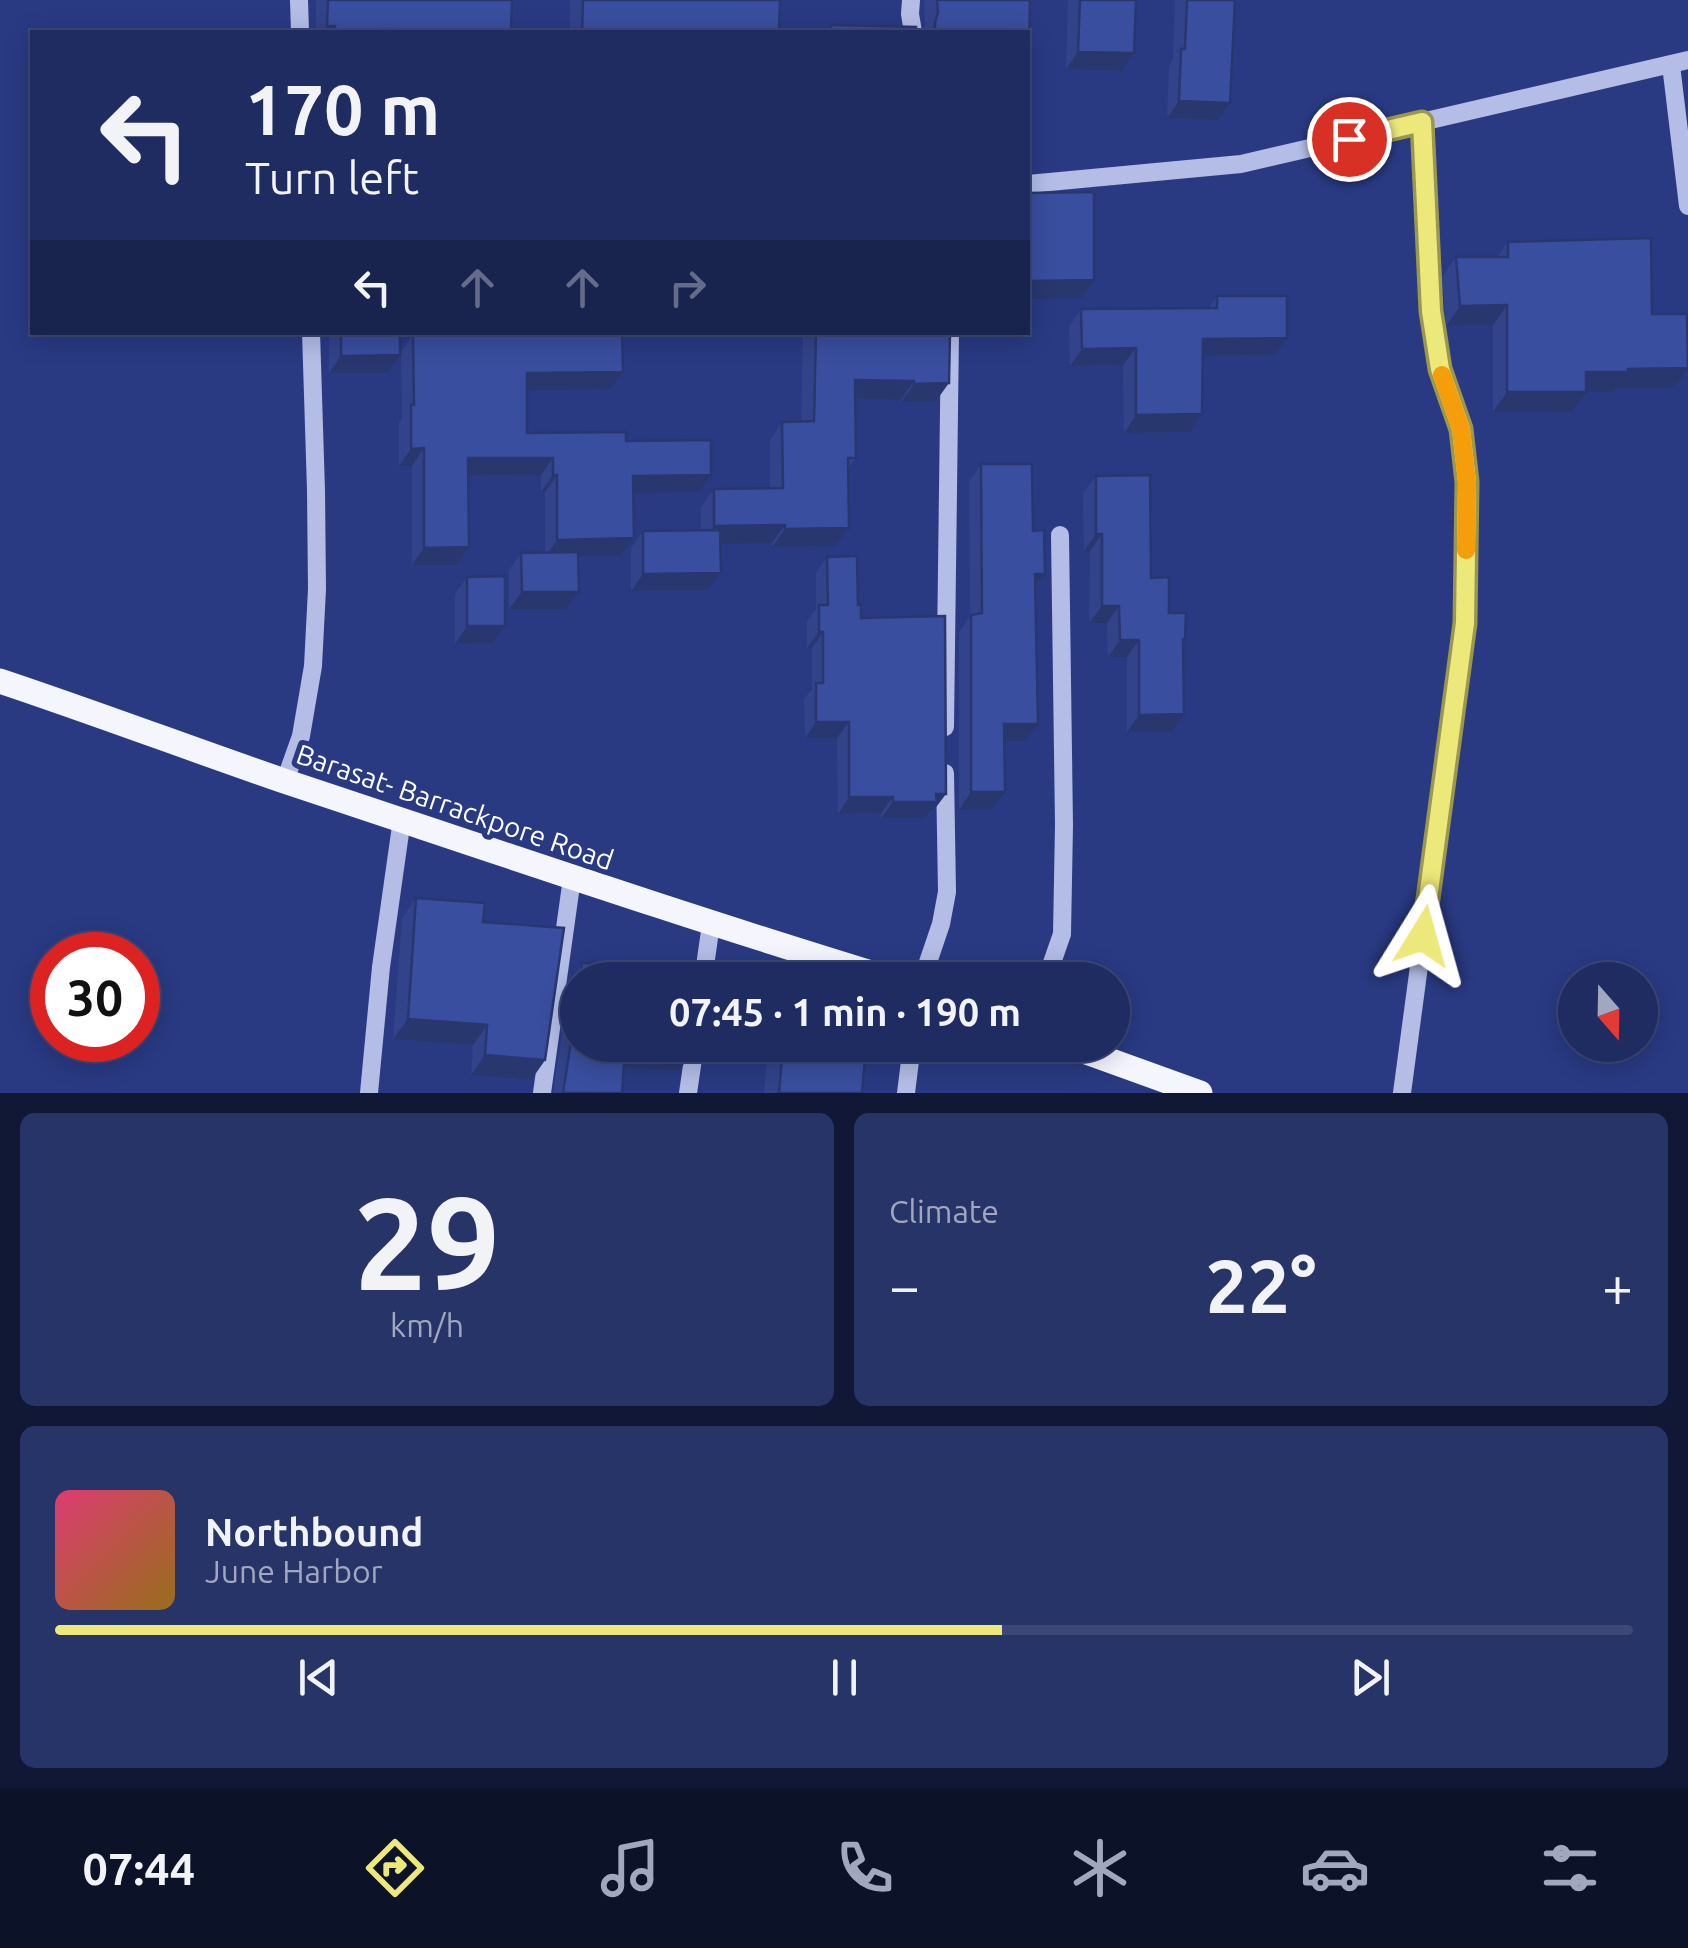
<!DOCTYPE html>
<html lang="en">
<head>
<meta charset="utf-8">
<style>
  :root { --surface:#1f2c62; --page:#273468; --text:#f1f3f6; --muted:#a1a7be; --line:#3c4877; --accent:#ede87a }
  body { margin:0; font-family:Ubuntu,sans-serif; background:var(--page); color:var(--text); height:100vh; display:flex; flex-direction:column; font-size:38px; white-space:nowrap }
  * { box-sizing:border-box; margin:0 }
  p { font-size:32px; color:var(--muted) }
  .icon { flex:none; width:55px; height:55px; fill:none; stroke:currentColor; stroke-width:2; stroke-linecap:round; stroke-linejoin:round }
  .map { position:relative; height:1093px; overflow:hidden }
  .details { display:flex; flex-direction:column; gap:20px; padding:20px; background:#111836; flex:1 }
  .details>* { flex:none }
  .hud { position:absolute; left:30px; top:30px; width:1000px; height:305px; border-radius:0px; box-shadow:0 5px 25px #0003,0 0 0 2px var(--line); background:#1f2c62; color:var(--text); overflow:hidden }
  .needle { width:65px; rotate:160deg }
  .fabs { position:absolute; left:1558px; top:962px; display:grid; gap:20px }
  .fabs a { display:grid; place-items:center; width:100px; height:100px; border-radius:50%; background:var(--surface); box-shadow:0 5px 25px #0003,0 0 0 2px var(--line); font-size:50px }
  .speed { position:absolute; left:30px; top:932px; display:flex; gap:20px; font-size:50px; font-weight:700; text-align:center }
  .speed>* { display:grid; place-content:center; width:130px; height:130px; border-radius:50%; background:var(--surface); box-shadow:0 5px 25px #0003,0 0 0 2px var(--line); line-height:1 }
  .speed .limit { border:15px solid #d22; background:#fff; color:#111 }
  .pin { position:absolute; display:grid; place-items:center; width:85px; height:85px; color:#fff; margin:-42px; border:5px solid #fff; border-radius:50%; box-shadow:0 2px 10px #0007 }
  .me { position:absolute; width:110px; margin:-55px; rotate:8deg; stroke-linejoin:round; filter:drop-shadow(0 0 8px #0008) }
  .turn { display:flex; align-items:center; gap:35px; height:210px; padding:0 50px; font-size:45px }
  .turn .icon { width:130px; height:130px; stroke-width:2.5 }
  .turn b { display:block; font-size:70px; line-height:85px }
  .lanes { display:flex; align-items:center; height:95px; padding:0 50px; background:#0003; justify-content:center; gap:50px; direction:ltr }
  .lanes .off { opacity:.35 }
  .big { font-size:75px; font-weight:600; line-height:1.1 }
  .details .widget { flex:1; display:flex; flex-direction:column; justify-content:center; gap:15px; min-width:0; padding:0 35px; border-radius:15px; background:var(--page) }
  .details .dial { align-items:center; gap:0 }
  .dial b { font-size:130px; line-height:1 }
  .song { display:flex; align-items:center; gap:30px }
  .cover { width:120px; height:120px; border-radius:15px; background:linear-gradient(135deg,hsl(340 70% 55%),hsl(40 70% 35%)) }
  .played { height:10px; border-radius:5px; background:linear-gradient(90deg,var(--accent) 60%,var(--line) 60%) }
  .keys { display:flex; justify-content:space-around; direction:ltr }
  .heat { display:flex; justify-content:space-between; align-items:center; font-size:55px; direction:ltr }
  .details .tiles { flex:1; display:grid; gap:20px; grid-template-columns:1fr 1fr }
  .widget:last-child { grid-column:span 2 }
  .trip { position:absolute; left:560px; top:962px; width:570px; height:100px; border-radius:50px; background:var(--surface); box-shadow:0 5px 25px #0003,0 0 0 2px var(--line); font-weight:600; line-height:100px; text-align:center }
  .dock { display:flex; height:160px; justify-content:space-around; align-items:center; background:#0c1227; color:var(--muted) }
  .dock .icon { width:70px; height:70px }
  .dock .active { color:var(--accent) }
  .dock b { font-size:45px; color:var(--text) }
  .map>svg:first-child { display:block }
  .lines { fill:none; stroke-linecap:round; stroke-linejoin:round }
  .minor { stroke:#b3bde6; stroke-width:18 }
  .major { stroke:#f4f5fd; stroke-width:25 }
  .wall { fill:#324389 }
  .shaded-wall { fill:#29376f }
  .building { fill:#3a4e9f; stroke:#29376f; stroke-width:2.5 }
  .route-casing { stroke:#9a974f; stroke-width:25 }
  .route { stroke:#ede87a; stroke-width:18 }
  .slow { stroke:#f59e0b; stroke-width:18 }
  .labels { text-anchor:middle; stroke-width:10; stroke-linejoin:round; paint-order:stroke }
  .street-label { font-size:28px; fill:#fff; stroke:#293a83 }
</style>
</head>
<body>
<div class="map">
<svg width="1688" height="1093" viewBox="0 0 1688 1093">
  <rect width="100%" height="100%" fill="#293a83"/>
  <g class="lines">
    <g class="minor">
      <path d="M299 0 300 32"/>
      <path d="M911 0 910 14 913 32"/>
      <path d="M1671 65 1688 206"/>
      <path d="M1028 184 1241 164 1688 60"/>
      <path d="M945 727 950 332"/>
      <path d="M285 781 301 736 313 666 317 589 316 490 311 332"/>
      <path d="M703 980 711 924"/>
      <path d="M922 980 941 924 947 892 945 773"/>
      <path d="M1046 980 1062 934 1064 825 1060 535"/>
      <path d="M369 1093 381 967 402 819"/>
      <path d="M542 1093 572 878"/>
      <path d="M688 1093 695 1045"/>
      <path d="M906 1093 912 1045"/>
      <path d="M1402 1093 1465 623 1467 482 1461 429 1440 369 1431 311 1422 122"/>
    </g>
    <g class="major">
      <path d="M0 681C96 713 191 749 287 782 489 849 690 918 894 980"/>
      <path d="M1067 1045 1200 1093"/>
    </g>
  </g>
  <g class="wall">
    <path d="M316 0H512L511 32H316Z"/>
    <path d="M570 0H780L779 32H570Z"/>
    <path d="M924 0H1030L1028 32H925Z"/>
    <path d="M1068 0H1136L1134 53 1122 71 1066 69Z"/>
    <path d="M1175 0H1235L1232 43 1218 120 1167 118 1169 66 1173 59Z"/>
    <path d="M1508 242 1652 314 1688 368 1674 388H1616L1614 392H1586L1572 412H1493V325L1446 326 1442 277 1456 257H1497Z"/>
    <path d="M1217 296 1287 338 1275 355 1202 356 1190 432 1124 433 1123 365 1070 366 1069 327 1081 309 1209 308Z"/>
    <path d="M329 332H400L388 373H329Z"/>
    <path d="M470 332H538V334L623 372 611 389 527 390V433L626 441 699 492 633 493 621 556H578L566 609H509V570L521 553 545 552V492H541V475L468 476 469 547 457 565H412V466H399V422L402 418 401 352 413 334H469Z"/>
    <path d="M803 332H950L936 401 901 402V400L855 398 856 458 848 468 849 528 836 546 772 547V543H720L721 573 708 590 631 591V548L643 531 701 530V507L714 489 770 488V440L782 422 801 421Z"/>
    <path d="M981 464 1033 531 1045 574 1035 588 1025 741H1004L993 809 959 810V632L970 616 969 482Z"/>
    <path d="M1096 476 1151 578 1169 613 1185 639 1183 643 1172 732H1127V657H1108L1107 623H1089L1090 551H1084L1083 493Z"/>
    <path d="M827 557 858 605 861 618 934 810H931L925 818H881V813L838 814 837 738H805L804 699 812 689V648H807V621L816 609V573Z"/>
    <path d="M467 577 505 626 493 643 455 644V594Z"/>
    <path d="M416 898 483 922 545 1060 531 1080 471 1075 473 1045 393 1039 402 918Z"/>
    <path d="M582 963 700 980H578V1045L679 1071 624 1067 622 1093H553L570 981Z"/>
    <path d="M769 1045H866L862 1093H764L768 1048Z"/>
  </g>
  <g class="shaded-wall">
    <path d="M327 26H335L331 32H323Z"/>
    <path d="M385 29 463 31 462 32H383Z"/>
    <path d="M1078 52 1134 53 1122 71 1066 69Z"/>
    <path d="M1179 101 1230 103 1218 120 1167 118Z"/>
    <path d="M1094 280 1082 298 1028 299V281Z"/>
    <path d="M1507 305 1493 325 1446 326 1460 306Z"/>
    <path d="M1287 338 1275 355 1190 356 1203 339Z"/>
    <path d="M1136 348 1123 365 1070 366 1082 349Z"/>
    <path d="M400 355 388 373H329L341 356Z"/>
    <path d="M1688 368 1674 388H1616L1614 392H1586L1572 412H1493L1507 392 1586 372 1628 369Z"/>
    <path d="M623 372 611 389 515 391 527 373Z"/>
    <path d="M855 380 914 381 901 400 842 398Z"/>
    <path d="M949 383 936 401 901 402 914 384Z"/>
    <path d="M1202 414 1190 432 1124 433 1136 415Z"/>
    <path d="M424 448 412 466H399L411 449Z"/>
    <path d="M468 458H553L541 475 456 476Z"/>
    <path d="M553 475H557L545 492H541Z"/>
    <path d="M711 475 699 492 621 494 633 476Z"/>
    <path d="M785 525 772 543 701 544 714 526Z"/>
    <path d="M849 528 836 546 772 547 785 529Z"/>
    <path d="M1096 534H1102L1090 551H1084Z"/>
    <path d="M634 538 621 556 545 557 557 540Z"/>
    <path d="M469 547 457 565H412L424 548Z"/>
    <path d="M721 573 708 590 631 591 643 574Z"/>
    <path d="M1035 574H1045L1032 591Z"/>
    <path d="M522 592H579L566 609H509Z"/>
    <path d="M1102 606H1119L1107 623H1089Z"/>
    <path d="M467 626H505L493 643 455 644Z"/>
    <path d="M819 632H823L812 648H807Z"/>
    <path d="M1120 640H1139L1127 657H1108Z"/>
    <path d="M1184 714 1172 732H1127L1139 715Z"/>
    <path d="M816 722H849L837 738H805Z"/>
    <path d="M1004 724H1038L1025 741H992Z"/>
    <path d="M971 792H1005L993 809 959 810Z"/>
    <path d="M936 794H946L934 810H931L925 818H881L893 802Z"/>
    <path d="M849 797H893L881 813 838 814Z"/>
    <path d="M408 1019 487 1025 473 1045 393 1039Z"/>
    <path d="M625 1049 691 1054 679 1071 613 1066Z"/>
    <path d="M485 1055 545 1060 531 1080 471 1075Z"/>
  </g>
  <g class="building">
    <path d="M328 0H512L511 32H463V31L385 29V32H335V26H327Z"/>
    <path d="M583 0H780L779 32H582Z"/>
    <path d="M937 0H1030L1029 51 1028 32H935V22L938 13Z"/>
    <path d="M1080 0H1136L1134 53 1078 52Z"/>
    <path d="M1187 0H1235L1230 103 1179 101 1181 49H1185Z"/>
    <path d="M831 25 916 27V32H831Z"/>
    <path d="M1094 192V280L1028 281V193Z"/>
    <path d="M1651 238 1652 314H1687L1688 368 1628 369V372H1586V392H1507V305L1460 306 1456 257H1508V242Z"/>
    <path d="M1217 296H1287V338L1203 339 1202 414 1136 415V348L1082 349 1081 309 1217 308Z"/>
    <path d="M341 332H400V355L341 356Z"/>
    <path d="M474 332 622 333 623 372 527 373V433L626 432V441L711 440V475L633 476 634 538 557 540V475H553V458H468L469 547 424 548V448L411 449V405H414L413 334H474Z"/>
    <path d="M816 332H950L949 383 914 384V381L855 380 856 458H848L849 528 785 529V525L714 526V489L783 488 782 422 814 421Z"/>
    <path d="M981 464H1032L1033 531 1044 530 1045 574H1035L1038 724H1004L1005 792H971V615L982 613Z"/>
    <path d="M1150 475 1151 578 1169 577V613H1186L1185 639H1183L1184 714 1139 715V640H1120L1119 606H1102V534H1096V476Z"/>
    <path d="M720 530 721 573 643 574V531Z"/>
    <path d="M578 552 579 592H522L521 553Z"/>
    <path d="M857 556 858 605H861V618L945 616 946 794H936L937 802H893V797H849V722H816V683H823V632H819V605H828L827 557Z"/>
    <path d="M505 576V626H467V577Z"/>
    <path d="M416 898 485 903 483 922 564 928 545 1060 485 1055 487 1025 408 1019Z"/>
    <path d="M582 963 701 970 700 980H580Z"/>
    <path d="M578 996V1045H692L691 1054 625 1049 622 1093H563Z"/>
    <path d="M783 1045H866L862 1093H779Z"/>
  </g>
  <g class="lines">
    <defs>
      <path id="route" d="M1349 139 1422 122 1431 311 1440 369 1461 429 1467 482 1465 623 1423 936"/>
    </defs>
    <use href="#route" class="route-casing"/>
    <use href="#route" class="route"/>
    <path class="slow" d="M1442 375 1461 429 1467 482 1466 550"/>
  </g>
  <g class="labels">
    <g class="street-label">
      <text transform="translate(455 807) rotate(19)" y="10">Barasat- Barrackpore Road</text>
    </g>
  </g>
</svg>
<div class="fabs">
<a><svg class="needle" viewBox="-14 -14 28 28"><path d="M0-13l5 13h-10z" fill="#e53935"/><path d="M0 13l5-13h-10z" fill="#a1a7be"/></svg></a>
</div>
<div class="speed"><div class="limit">30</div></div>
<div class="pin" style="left:1349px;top:139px;background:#d93025"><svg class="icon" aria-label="arrive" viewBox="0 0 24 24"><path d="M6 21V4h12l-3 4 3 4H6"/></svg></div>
<svg class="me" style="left:1423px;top:936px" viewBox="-20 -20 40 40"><path d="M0-17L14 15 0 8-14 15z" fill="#ede87a" stroke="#fff" stroke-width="4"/></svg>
<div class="trip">07:45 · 1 min · 190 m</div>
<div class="hud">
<div class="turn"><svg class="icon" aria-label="left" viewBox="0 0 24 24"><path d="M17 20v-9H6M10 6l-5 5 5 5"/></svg><div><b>170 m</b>Turn left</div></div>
<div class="lanes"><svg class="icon" aria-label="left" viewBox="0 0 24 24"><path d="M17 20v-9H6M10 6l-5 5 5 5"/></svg><svg class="icon off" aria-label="ahead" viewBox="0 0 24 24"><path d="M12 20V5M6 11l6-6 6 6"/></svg><svg class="icon off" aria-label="ahead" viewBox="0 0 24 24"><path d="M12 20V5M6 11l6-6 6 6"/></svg><svg class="icon off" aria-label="right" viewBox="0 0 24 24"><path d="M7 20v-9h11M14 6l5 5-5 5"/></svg></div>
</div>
</div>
<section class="details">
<div class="tiles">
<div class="widget dial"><b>29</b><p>km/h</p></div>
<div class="widget"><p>Climate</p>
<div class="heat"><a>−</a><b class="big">22°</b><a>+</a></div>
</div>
<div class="widget">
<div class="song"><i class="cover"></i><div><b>Northbound</b><p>June Harbor</p></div></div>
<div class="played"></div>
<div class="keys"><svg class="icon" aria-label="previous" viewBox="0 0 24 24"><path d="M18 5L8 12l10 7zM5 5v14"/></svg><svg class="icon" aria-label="pause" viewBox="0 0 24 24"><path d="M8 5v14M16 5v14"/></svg><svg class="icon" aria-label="next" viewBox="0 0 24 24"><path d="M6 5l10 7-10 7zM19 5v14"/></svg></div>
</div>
</div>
</section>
<nav class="dock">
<b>07:44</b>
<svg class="icon active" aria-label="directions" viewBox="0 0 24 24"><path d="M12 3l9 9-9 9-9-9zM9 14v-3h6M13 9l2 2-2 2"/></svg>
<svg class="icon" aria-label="music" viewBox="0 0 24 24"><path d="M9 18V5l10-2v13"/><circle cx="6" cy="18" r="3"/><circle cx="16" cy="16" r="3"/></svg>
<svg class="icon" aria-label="phone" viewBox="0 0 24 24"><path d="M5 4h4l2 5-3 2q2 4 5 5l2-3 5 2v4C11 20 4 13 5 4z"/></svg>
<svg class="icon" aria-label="climate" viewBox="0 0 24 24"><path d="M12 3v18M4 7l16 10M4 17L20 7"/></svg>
<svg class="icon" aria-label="car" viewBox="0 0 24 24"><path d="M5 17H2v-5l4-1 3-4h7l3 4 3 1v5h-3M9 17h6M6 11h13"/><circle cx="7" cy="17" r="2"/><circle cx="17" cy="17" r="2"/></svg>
<svg class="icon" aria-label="filters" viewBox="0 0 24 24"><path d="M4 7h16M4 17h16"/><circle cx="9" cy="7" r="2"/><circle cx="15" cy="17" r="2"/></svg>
</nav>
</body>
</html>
